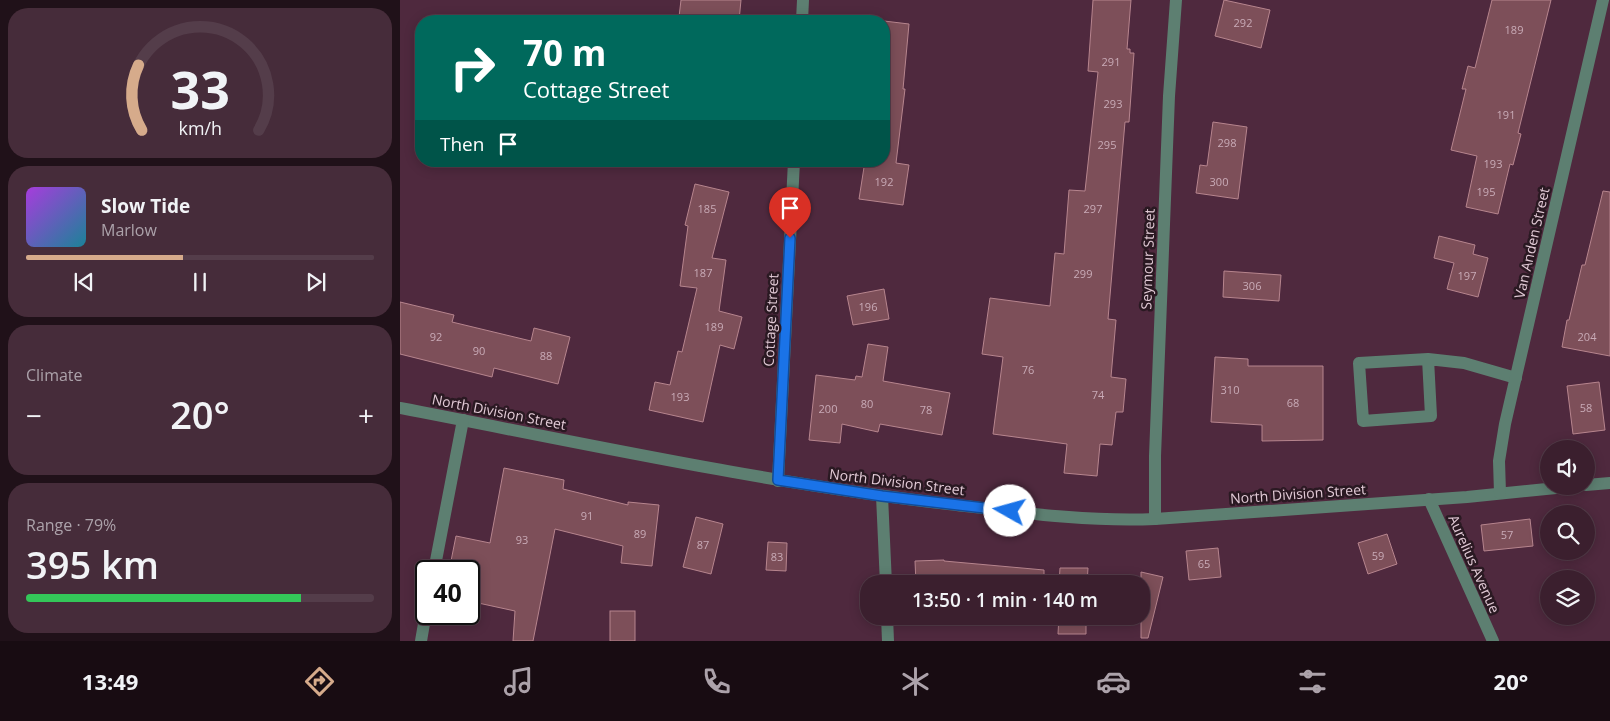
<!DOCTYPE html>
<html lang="en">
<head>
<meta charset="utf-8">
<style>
  :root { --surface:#3b1f2e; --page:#462c3a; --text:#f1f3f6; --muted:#aca2aa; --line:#543d4a; --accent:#d6ab8b }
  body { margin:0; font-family:"Open Sans",sans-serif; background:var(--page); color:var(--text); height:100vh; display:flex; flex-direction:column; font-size:19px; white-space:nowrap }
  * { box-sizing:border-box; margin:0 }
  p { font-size:16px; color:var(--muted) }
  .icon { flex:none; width:28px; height:28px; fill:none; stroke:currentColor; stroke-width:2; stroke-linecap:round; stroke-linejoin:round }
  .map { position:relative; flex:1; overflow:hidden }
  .panel { display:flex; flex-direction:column; gap:8px; padding:8px; background:#201119; width:400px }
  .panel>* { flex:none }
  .banner { position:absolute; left:15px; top:15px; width:475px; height:152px; border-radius:20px; box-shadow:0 2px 12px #0003,0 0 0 1px var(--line); background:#00695c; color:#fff; overflow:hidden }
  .buttons { position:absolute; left:1140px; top:440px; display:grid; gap:10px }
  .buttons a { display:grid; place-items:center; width:55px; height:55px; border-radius:50%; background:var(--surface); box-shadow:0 2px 12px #0003,0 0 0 1px var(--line); font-size:25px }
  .speed { position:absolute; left:15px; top:560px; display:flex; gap:10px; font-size:25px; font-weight:700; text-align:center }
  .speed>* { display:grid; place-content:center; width:65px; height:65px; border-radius:50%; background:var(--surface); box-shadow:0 2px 12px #0003,0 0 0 1px var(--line); line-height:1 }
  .speed .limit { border:2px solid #111; border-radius:8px; background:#fff; color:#111 }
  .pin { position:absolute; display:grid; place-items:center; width:42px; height:42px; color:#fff; margin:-51px -21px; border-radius:50% 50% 50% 0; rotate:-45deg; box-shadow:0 0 5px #0007 }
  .pin .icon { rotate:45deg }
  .me { position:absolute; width:55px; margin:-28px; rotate:277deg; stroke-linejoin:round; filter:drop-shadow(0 0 4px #0008) }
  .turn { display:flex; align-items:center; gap:18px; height:105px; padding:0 25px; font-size:22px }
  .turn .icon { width:65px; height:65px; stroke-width:2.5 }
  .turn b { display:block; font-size:35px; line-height:42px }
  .then { display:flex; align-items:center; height:48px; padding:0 25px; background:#0003; gap:10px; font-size:19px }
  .big { font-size:38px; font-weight:600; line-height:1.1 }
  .panel .tile { flex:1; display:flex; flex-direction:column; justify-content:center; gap:8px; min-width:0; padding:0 18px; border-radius:20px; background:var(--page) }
  .panel .dial { align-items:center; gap:0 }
  .dial svg { height:130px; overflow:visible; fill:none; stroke:var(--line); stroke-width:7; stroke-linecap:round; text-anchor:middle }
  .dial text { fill:var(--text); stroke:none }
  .song { display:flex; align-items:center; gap:15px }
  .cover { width:60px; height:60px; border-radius:8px; background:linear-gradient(135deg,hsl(280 70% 55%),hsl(190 70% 35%)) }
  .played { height:5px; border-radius:2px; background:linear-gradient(90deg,var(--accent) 45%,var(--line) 45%) }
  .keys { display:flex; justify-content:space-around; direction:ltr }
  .heat { display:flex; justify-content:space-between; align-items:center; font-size:28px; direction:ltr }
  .charge { height:8px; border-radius:4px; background:linear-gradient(90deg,#34c759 79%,var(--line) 0) }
  .trip { position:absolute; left:460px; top:575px; width:290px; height:50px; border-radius:20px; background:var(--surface); box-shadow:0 2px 12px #0003,0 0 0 1px var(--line); font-weight:600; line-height:50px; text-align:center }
  .tabs { display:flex; height:80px; justify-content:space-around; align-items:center; background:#180c12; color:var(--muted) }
  .tabs .icon { width:35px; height:35px }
  .tabs .active { color:var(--accent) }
  .tabs b { font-size:22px; color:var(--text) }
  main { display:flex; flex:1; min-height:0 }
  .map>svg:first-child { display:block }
  .building { fill:#7d4f59; stroke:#b7858e }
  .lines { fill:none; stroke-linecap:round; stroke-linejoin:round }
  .minor { stroke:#5d7f71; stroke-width:12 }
  .route-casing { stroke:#114b97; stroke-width:12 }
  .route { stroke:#1a73e8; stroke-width:9 }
  .labels { text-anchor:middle; stroke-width:5; stroke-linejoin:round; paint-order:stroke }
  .number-label { font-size:11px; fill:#c9abb7 }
  .street-label { font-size:14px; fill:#e2cad6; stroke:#2a1922 }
</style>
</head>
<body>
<main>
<section class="panel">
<div class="tile dial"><svg viewBox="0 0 100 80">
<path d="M14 69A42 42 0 1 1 86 69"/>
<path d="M14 69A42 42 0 0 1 12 29" stroke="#d6ab8b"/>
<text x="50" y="56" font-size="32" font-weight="700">33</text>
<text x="50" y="72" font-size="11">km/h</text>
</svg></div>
<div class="tile">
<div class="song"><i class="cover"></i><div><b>Slow Tide</b><p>Marlow</p></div></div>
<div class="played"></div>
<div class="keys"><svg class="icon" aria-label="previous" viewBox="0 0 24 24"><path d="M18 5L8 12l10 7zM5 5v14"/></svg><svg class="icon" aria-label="pause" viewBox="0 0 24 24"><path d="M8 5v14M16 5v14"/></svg><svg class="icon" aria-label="next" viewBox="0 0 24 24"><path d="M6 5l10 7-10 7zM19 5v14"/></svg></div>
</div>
<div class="tile"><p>Climate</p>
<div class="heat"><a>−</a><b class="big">20°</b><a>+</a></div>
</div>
<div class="tile"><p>Range · 79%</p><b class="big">395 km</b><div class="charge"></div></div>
</section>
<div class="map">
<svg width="1210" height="641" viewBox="0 0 1210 641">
  <rect width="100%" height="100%" fill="#4f293e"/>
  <g class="building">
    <path d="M281 0H341L339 21 279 17Z"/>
    <path d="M693 0H731L727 49H730V53H734L729 122H725L708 319 716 320 711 377 726 379 723 412H716L712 445 700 444 697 476 664 473 667 444 593 434 603 357 582 354 590 298 650 306 655 253 664 254 669 190 685 191 698 72 688 71Z"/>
    <path d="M824 0 870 10 861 48 815 36Z"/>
    <path d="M1092 0H1151L1118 133 1121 134 1113 165 1110 164 1098 214 1066 207 1077 156 1051 150 1066 89H1062L1068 66 1075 68Z"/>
    <path d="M484 21 509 24 503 89H505L496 163 509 165 503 205 459 199 465 161H484Z"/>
    <path d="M813 122 847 127 838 199 796 193 800 165 807 166Z"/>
    <path d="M295 184 329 192 312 258 326 260 319 311 342 317 334 349 320 345 303 422 249 410 255 382 270 385 278 351 282 352 297 288 280 286 288 226 285 225Z"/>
    <path d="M1203 191 1210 192V356L1162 347 1167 320H1169L1182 265H1185Z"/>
    <path d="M1039 236 1075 245 1073 254 1088 258 1078 297 1047 289 1054 263 1034 258Z"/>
    <path d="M824 271 881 275 879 301 823 297Z"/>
    <path d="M484 289 489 319 453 325 447 296Z"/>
    <path d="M0 302 54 315 52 322 131 341 134 328 170 337 158 384 94 368 92 377 0 354Z"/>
    <path d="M468 344 488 347 483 381 550 393 542 435 480 424 478 432 442 424 440 443 409 440 416 375 455 380 456 376 462 377Z"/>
    <path d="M815 357 848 359V366H923V440L862 441V425L811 422Z"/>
    <path d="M1199 382 1205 430 1173 434 1167 386Z"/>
    <path d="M104 468 164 480 163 489 228 505V502L259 505 252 566 221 563 223 546 155 529 133 641H113L115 611 69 601V571H49L56 536 90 543Z"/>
    <path d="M296 517 323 524 311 574 283 567Z"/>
    <path d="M1130 519 1133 546 1084 551 1081 525Z"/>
    <path d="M987 534 997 564 968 574 958 543Z"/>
    <path d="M368 542 387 543 386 571 366 570Z"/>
    <path d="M818 548 821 577 789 580 786 551Z"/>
    <path d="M544 560V561L644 570V584H516L515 561Z"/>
    <path d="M660 568H688L687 584H659Z"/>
    <path d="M741 572 763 577 748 638H741Z"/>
    <rect x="210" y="611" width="25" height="30"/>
    <path d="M659 616H686V634H658Z"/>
  </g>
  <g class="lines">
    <g class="minor">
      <path d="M402 21 403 0"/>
      <path d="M1028 359 1031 416 963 421 959 363 1028 359 1064 363 1116 378"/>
      <path d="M0 408C182 443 364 483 548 504 617 512 685 522 755 519L1067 497 1176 486"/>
      <path d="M378 481 394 161"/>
      <path d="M1186 485 1210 483"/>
      <path d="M1100 493 1099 461 1105 424 1203 0"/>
      <path d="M482 496 486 584"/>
      <path d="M1029 499 1093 641"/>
      <path d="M755 519V456L769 96 776 0"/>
      <path d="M34 571 63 420"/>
      <path d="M487 616 488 641"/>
      <path d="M21 641 26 612"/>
    </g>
  </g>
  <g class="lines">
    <defs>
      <path id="route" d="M390 238 378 480 482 496 610 511"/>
    </defs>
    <use href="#route" class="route-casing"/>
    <use href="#route" class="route"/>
  </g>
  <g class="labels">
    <g class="number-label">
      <text x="843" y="27">292</text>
      <text x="1114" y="34">189</text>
      <text x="711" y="66">291</text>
      <text x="713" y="108">293</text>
      <text x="1106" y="119">191</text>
      <text x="827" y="147">298</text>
      <text x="707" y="149">295</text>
      <text x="1093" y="168">193</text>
      <text x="484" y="186">192</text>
      <text x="819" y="186">300</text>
      <text x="1086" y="196">195</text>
      <text x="307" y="213">185</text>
      <text x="693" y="213">297</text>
      <text x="303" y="277">187</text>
      <text x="683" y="278">299</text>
      <text x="1067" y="280">197</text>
      <text x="852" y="290">306</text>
      <text x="468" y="311">196</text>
      <text x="314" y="331">189</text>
      <text x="36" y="341">92</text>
      <text x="1187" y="341">204</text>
      <text x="79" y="355">90</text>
      <text x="146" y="360">88</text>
      <text x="628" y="374">76</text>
      <text x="830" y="394">310</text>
      <text x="698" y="399">74</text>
      <text x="280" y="401">193</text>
      <text x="893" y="407">68</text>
      <text x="467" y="408">80</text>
      <text x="1186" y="412">58</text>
      <text x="428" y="413">200</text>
      <text x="526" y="414">78</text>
      <text x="187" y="520">91</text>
      <text x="240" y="538">89</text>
      <text x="1107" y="539">57</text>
      <text x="122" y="544">93</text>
      <text x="303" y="549">87</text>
      <text x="978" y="560">59</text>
      <text x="377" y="561">83</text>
      <text x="804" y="568">65</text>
    </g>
    <g class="street-label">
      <text transform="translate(1132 243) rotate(-77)" y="5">Van Anden Street</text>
      <text transform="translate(748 259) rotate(-88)" y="5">Seymour Street</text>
      <text transform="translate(371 320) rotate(-87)" y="5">Cottage Street</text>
      <text transform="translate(99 412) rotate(11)" y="5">North Division Street</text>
      <text transform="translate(497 482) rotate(7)" y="5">North Division Street</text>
      <text transform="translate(898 494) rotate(-4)" y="5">North Division Street</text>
      <text transform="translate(1074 564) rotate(66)" y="5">Aurelius Avenue</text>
    </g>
  </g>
</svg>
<div class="buttons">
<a><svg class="icon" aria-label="sound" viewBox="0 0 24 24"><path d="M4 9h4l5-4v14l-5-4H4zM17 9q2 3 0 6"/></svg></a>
<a><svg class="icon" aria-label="search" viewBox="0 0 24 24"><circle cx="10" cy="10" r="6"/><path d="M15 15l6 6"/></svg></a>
<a><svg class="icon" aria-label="layers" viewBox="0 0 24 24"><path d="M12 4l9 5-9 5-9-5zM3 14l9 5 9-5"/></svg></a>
</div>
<div class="speed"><div class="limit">40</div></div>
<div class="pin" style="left:390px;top:238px;background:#d93025"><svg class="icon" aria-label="arrive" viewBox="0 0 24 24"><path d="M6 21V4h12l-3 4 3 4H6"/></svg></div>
<svg class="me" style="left:610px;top:511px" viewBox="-20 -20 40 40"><circle r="19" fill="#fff"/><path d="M0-13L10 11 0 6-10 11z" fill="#1a73e8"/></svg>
<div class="trip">13:50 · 1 min · 140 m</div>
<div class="banner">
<div class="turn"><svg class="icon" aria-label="right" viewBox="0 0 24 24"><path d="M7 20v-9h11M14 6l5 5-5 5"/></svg><div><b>70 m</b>Cottage Street</div></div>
<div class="then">Then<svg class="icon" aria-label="arrive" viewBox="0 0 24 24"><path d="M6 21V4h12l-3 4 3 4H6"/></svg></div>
</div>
</div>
</main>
<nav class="tabs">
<b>13:49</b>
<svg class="icon active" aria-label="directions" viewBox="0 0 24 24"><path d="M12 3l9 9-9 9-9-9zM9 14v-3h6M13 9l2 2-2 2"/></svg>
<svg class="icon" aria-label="music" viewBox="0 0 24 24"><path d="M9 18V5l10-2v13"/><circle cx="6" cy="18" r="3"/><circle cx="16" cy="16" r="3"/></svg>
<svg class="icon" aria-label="phone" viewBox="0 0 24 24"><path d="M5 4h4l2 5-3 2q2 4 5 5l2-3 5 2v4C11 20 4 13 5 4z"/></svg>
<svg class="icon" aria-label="climate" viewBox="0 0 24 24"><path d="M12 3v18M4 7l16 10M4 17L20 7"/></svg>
<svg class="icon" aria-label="car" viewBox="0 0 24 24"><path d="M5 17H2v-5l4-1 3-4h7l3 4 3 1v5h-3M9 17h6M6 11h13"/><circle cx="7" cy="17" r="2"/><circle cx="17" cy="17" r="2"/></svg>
<svg class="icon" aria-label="filters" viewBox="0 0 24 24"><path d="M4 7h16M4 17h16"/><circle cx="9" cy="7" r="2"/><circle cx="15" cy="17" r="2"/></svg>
<b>20°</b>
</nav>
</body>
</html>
